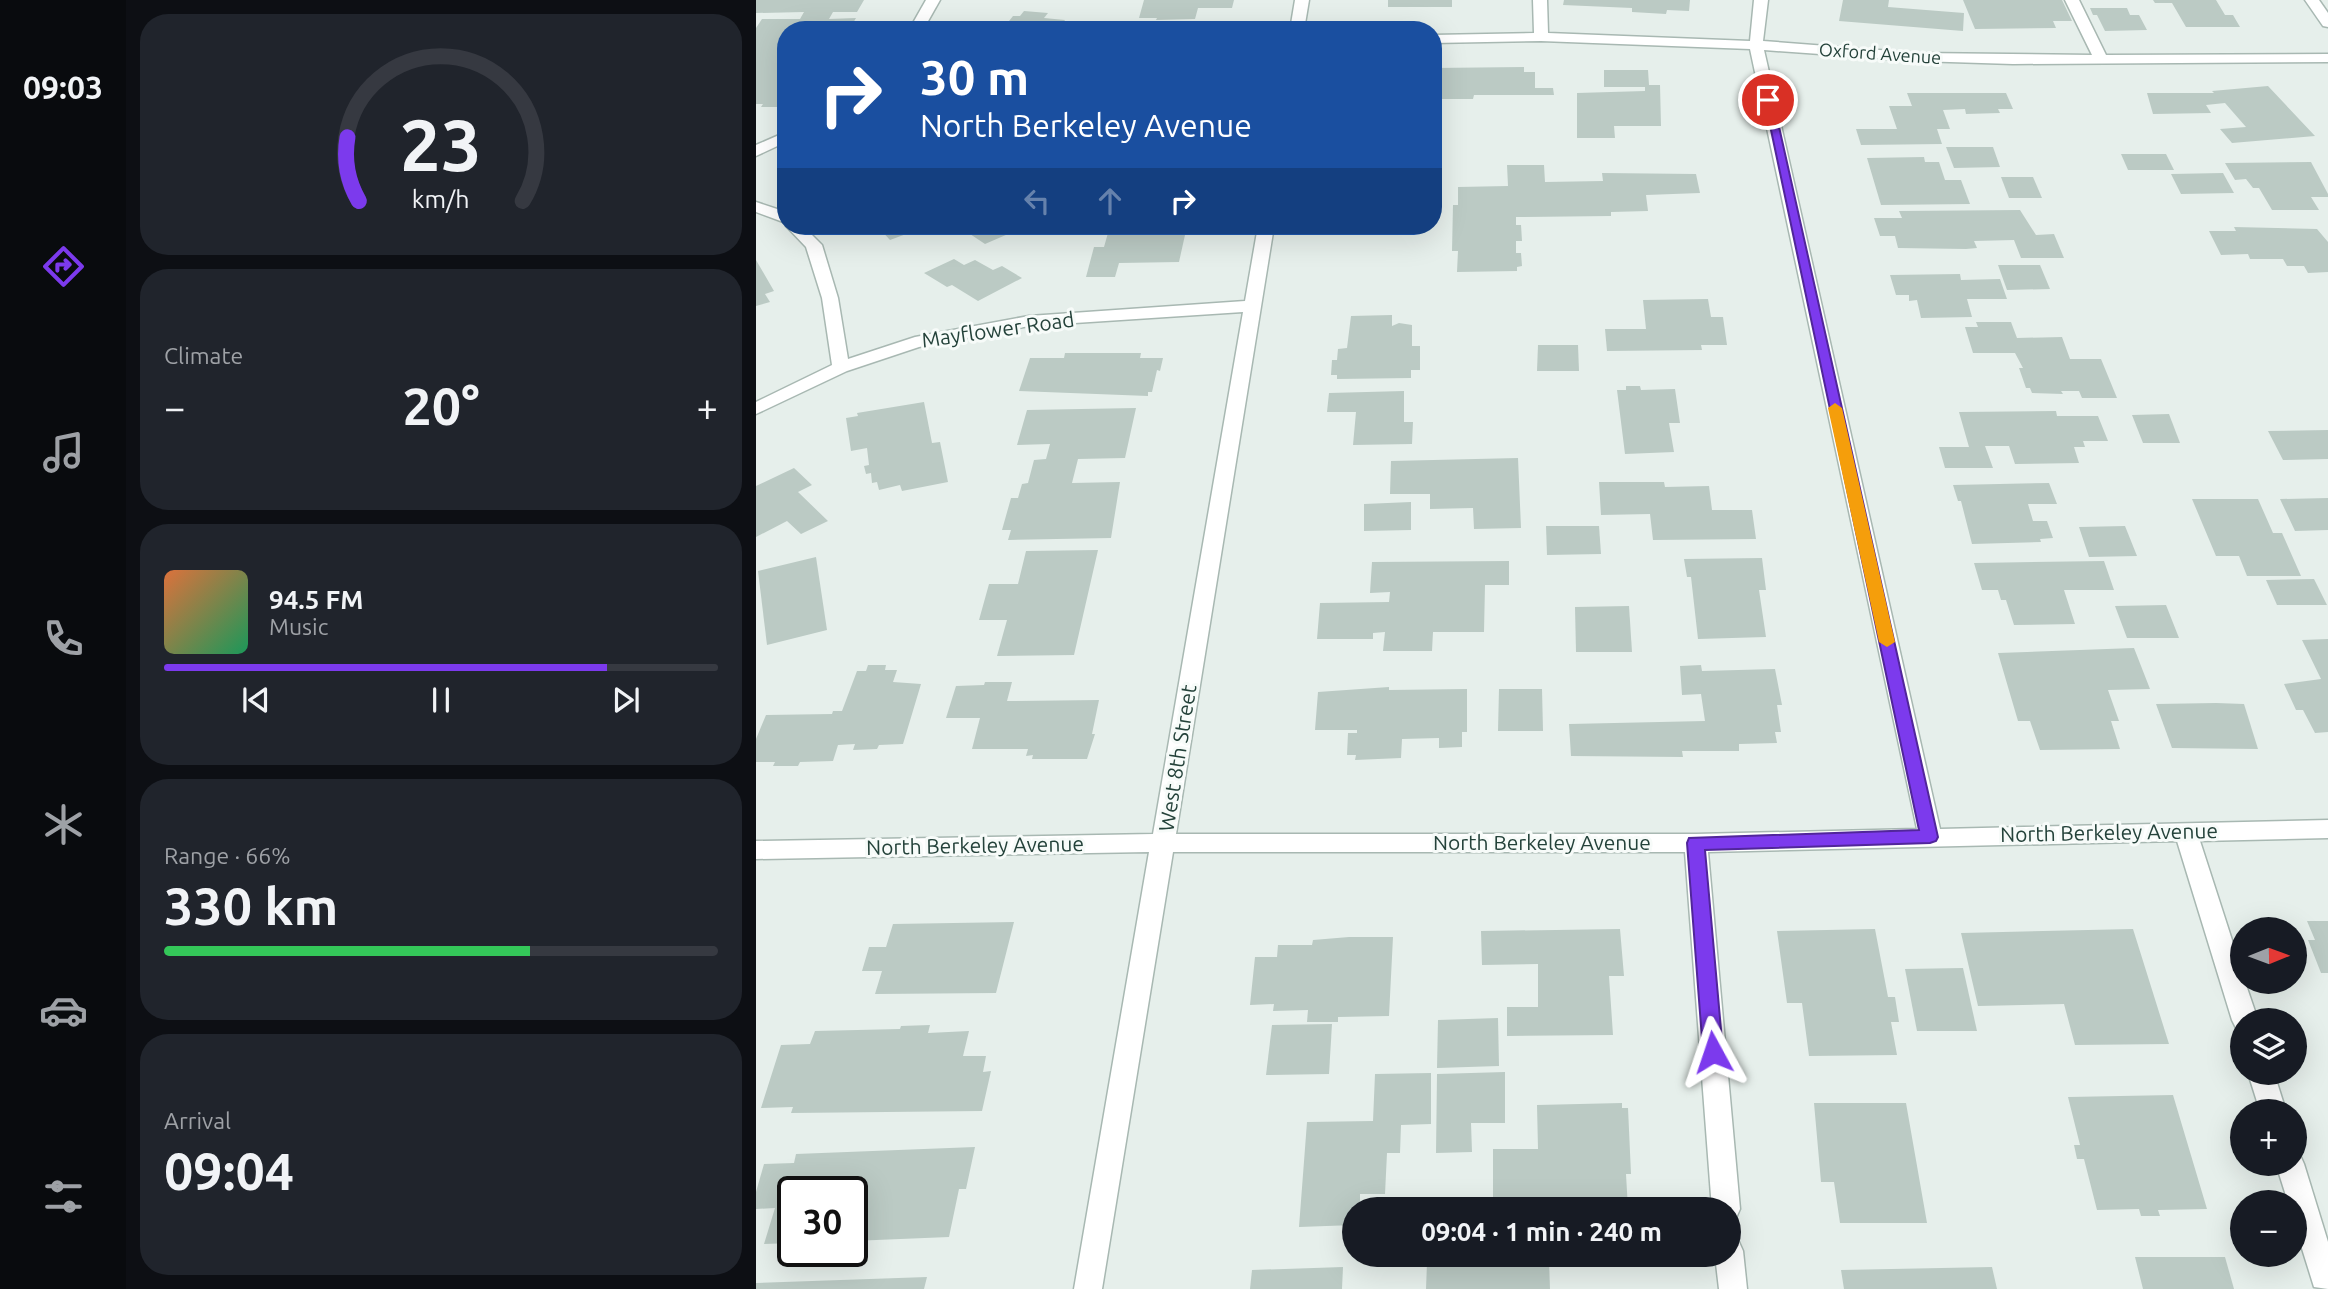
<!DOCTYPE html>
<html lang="en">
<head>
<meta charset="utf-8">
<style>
  :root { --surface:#171b24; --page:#20242c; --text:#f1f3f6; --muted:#9ea1a6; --line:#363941; --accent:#7c3aed }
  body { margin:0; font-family:Ubuntu,sans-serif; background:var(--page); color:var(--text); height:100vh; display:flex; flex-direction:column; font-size:26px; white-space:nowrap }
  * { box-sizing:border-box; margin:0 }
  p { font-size:23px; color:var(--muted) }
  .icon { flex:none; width:38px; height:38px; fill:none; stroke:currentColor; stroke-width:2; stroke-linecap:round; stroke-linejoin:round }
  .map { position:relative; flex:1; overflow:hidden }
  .panel { display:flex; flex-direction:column; gap:14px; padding:14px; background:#0d0f14; width:630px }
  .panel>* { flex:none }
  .top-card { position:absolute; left:21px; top:21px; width:665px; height:214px; border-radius:28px; box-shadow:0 7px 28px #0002; background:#1a4fa0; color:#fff; overflow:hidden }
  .needle { width:46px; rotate:89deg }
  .tools { position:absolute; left:1474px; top:917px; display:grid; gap:14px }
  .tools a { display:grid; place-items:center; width:77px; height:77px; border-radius:50%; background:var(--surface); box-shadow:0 7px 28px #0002; font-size:35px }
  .speed { position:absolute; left:21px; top:1176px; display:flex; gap:14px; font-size:35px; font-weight:700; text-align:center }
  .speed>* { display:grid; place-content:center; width:91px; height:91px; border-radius:50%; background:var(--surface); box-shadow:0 7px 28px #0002; line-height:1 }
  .speed .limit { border:4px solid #111; border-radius:10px; background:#fff; color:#111 }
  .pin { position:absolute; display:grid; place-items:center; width:60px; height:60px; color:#fff; margin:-30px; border:4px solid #fff; border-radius:50%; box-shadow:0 2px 7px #0007 }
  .me { position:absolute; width:77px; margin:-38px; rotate:355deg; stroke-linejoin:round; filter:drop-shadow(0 0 5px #0008) }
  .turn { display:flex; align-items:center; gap:24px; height:147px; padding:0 28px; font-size:32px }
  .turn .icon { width:91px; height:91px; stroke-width:2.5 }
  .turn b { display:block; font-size:49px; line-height:60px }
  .lanes { display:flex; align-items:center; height:66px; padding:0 28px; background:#0003; justify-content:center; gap:35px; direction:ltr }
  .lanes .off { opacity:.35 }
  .big { font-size:52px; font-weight:700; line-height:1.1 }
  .panel .widget { flex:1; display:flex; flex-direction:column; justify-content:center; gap:10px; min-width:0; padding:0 24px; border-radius:28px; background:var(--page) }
  .panel .dial { align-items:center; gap:0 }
  .dial svg { height:182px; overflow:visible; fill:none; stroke:var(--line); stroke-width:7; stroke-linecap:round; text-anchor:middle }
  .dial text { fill:var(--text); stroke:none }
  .song { display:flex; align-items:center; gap:21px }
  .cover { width:84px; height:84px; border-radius:10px; background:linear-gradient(135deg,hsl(20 70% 55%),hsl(150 70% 35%)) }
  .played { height:7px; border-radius:4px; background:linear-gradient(90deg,var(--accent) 80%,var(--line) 80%) }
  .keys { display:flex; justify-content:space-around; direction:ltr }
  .heat { display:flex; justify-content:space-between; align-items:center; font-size:38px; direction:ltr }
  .charge { height:10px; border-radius:5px; background:linear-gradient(90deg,#34c759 66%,var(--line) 0) }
  .trip { position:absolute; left:586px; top:1197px; width:399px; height:70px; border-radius:35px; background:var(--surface); box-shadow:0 7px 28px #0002; font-weight:700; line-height:70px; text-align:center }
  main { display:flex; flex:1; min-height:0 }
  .dock { display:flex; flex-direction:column; width:126px; justify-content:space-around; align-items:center; background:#090b0e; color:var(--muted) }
  .dock .icon { width:49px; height:49px }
  .dock .selected { color:var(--accent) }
  .dock b { font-size:32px; color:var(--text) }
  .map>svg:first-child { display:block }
  .building { fill:#bbcac4 }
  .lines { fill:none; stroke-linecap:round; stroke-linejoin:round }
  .minor-casing { stroke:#a8b8b2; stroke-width:3 }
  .minor { fill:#fff; fill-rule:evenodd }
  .route { fill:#7c3aed; stroke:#51269a; stroke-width:2 }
  .slow { fill:#f59e0b }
  .labels { text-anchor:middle; stroke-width:6; stroke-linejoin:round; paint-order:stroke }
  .far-street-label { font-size:18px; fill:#24423a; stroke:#f7fbf9 }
  .street-label { font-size:21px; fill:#24423a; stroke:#f7fbf9 }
</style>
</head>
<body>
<main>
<nav class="dock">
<b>09:03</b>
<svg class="icon selected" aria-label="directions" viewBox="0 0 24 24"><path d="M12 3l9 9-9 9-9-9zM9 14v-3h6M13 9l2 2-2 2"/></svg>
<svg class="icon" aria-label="music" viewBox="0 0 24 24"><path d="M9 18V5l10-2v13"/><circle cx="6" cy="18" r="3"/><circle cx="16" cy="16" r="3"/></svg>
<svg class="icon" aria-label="phone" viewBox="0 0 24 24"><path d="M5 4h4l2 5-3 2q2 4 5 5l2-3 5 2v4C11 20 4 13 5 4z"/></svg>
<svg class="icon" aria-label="climate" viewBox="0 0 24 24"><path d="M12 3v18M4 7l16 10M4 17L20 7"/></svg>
<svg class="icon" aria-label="car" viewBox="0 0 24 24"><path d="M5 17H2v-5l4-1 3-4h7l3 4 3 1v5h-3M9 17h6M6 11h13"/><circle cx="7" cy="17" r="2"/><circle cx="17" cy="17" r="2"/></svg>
<svg class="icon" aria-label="filters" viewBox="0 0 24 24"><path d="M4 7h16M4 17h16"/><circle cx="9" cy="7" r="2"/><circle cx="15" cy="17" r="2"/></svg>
</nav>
<section class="panel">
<div class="widget dial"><svg viewBox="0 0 100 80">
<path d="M14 69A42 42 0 1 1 86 69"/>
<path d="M14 69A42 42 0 0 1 9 41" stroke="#7c3aed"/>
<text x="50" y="56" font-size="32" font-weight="700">23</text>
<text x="50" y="72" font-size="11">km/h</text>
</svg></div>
<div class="widget"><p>Climate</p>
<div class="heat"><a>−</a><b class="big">20°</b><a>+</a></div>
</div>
<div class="widget">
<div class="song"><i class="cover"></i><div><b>94.5 FM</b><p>Music</p></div></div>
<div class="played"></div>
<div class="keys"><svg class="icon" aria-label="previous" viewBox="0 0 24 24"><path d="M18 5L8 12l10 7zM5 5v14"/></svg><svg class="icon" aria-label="pause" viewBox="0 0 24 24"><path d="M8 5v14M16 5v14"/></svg><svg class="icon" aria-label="next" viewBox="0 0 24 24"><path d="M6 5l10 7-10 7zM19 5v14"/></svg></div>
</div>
<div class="widget"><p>Range · 66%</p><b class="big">330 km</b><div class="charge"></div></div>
<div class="widget"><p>Arrival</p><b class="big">09:04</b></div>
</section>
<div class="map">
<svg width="1572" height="1289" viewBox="0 0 1572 1289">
  <rect width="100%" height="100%" fill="#e6efeb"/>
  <g class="building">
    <path d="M0 0H108L101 12H77L73 19 100 18 93 30H30V107H5L7 104H0V28L6 19H44L48 12 0 13Z"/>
    <path d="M388 0H478L476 8H442L439 19 400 20 401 18H383Z"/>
    <rect x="632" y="0" width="64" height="7"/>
    <path d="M808 0H934L933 11 911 10 910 14 876 12V8L807 5Z"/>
    <path d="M1087 0H1133L1132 7 1208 13 1207 31 1083 21Z"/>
    <path d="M1207 0H1306L1316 21H1297L1300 28 1219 29Z"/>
    <path d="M1397 0H1460L1469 15H1477L1484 27H1430L1416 3H1399Z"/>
    <path d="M1334 8H1371L1374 15H1383L1391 30 1349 31 1341 15H1337Z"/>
    <path d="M268 11 292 13 288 18 309 20 302 30H246L257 16H264Z"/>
    <path d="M768 67V72H779V88H797L798 95H718L717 99H683V96H677V68Z"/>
    <path d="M848 70H892L893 85H904L905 126H858L859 138H821V93L889 91V87H848Z"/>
    <path d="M1512 86 1559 136 1476 143 1464 129 1490 127 1469 103 1450 105 1455 113 1397 114 1391 93H1458L1456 91Z"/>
    <path d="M1151 93H1250L1257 109H1242L1244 113 1210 114 1209 109 1187 110 1194 129H1181L1186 144 1105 145 1100 129H1141L1133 106H1156Z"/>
    <path d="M1190 147H1237L1244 167 1198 168Z"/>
    <path d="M1365 154H1410L1418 170H1372Z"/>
    <path d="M1168 157 1169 162H1183L1189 180H1205L1214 204 1125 205 1111 158Z"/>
    <path d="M1555 162 1572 194V197H1555L1563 210H1516L1503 188H1497L1490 179 1479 180 1469 163Z"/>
    <path d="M751 165H788L789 182 847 181 846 173 940 174 944 193 890 195 892 211 855 212V216L760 217V225H765L766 241H760V253H765L766 266 761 267V271L701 272 702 251H696L697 205H702V187L752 186Z"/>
    <path d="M1467 173 1478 193 1425 194 1415 174Z"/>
    <path d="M1245 177H1277L1286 198H1253Z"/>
    <path d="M1264 210 1280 235 1298 234 1308 258H1265L1258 240 1218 241 1221 248 1210 249 1142 248 1139 236H1124L1118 218H1146L1143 211Z"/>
    <path d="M126 226H172L134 240 122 227Z"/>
    <path d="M210 226H271L229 244 205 228Z"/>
    <path d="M354 226H431L423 262 363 263 359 277H330L338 247H348Z"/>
    <path d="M1478 227 1561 229 1572 242V272L1552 273 1548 266H1531L1527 259H1494L1492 254 1465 255 1453 231H1480Z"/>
    <path d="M198 259 208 265 219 260 237 270 246 266 266 278 222 301 196 285 191 287 168 273Z"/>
    <path d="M0 260 18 291 9 294 14 302 0 306Z"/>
    <path d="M1242 265H1284L1294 289 1251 290Z"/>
    <path d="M1204 274 1205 280 1244 279 1251 299H1211L1216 317 1165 318 1161 300 1153 301V295H1140L1134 275Z"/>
    <path d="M952 299 955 317H967L971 345H945L946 350 851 351 849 329H890L887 300Z"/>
    <path d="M636 315V326L643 323 656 325V346H664V370H655V378L581 379V375H575L576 360H581L582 349 591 348 595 316Z"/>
    <path d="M1220 322H1255L1261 338 1306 337 1314 359H1345L1361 398H1326L1323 391H1305L1307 394 1276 393 1274 388H1270L1263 368H1267L1259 353H1217L1209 327H1222Z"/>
    <path d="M782 345H822L823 371H781Z"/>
    <path d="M309 353H385L384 358H407L404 371 401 370 396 392H392V396L263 391 274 358H308Z"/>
    <path d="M870 386H884L885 390 919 389 924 423H913L918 452 869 454 861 390H870Z"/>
    <path d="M648 391V422H657L656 444 597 445 600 412H571L573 393Z"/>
    <path d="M168 402 176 443 184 442 192 482 146 491 144 485 123 490 121 482 116 483 115 473 110 474 108 466 113 465 111 448 95 451 90 418 102 416 101 413Z"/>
    <path d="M380 408 369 458 322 459 316 483 364 482 355 538 252 540 255 530H246L255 498H262L266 484 272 483 278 460 290 459 294 444 261 445 271 410Z"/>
    <path d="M1300 411 1301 416H1342L1352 441H1327L1329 447H1318L1323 463 1259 464 1253 446H1229L1237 468H1189L1183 447H1213L1203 412Z"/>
    <path d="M1413 414 1424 443H1387L1376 415Z"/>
    <path d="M1572 430V459L1527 460 1512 431Z"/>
    <path d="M762 458 765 528 718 529 717 508 674 509V494H634L635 461Z"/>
    <path d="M38 468 56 485 42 492 72 521 45 534 31 521 0 537V486Z"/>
    <path d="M843 482H908L909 487 953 486 956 510H996L1000 539 897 540 894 514 845 515Z"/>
    <path d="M1293 483 1301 504H1272L1277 521H1291L1297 538 1284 539 1285 542 1216 544 1205 501H1202L1197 485Z"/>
    <path d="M1572 498V530L1539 531 1524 499Z"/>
    <path d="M1436 499H1502L1517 533H1526L1545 576H1491L1483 556H1460Z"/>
    <path d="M655 502V530L608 531V504Z"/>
    <path d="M790 526H843L845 554 791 555Z"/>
    <path d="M1369 526 1381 556 1333 557 1323 527Z"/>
    <path d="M342 550 318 655 241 656 251 620H223L233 584H262L270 551Z"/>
    <path d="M60 557 71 630 11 645 2 571Z"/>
    <path d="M1006 558 1010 590H1003L1010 637 942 639 935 577H931L928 559Z"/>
    <path d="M753 561V585H729L728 632H677L676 651H627L629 632 617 633V639H561L564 603 633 602 634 592 614 593 616 562Z"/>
    <path d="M1348 561 1358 590H1308L1319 624 1258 625 1250 600H1245L1242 590H1226L1218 563Z"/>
    <path d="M1558 579 1571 605H1521L1510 580Z"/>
    <path d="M1410 605 1423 638H1371L1359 606Z"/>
    <path d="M873 606 876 652H820L819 607Z"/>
    <path d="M1572 639V732L1559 733 1547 710H1540L1528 684 1565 679 1546 640Z"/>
    <path d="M1378 648 1394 689 1352 690 1363 721H1355L1364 749 1284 750 1274 721H1262L1242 653Z"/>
    <path d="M112 665H130L129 670H141L137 682 165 684 147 744 123 745 121 749 97 750 99 744 82 745 77 761 44 762 42 766H17L19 762H0V739L10 715 76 714 77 711H86L101 671H110Z"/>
    <path d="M945 665 946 671 1019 669 1026 705H1021L1025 732H1019L1021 743 983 744V751H926L927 757 815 756 813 724 949 721 945 694 926 695 924 666Z"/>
    <path d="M229 682H256L251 701 343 700 336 734H339L331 759H276L277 755 270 756 272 749H216L224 718H190L200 686 228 685Z"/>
    <path d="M633 687V690L711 689V732H706V747L683 748V738L646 739 645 758 599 760 600 755H591L592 733H601V730H559L562 692Z"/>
    <path d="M743 689H786L787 731H742Z"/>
    <path d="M1460 703 1488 704 1502 749 1416 748 1400 704Z"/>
    <path d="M1551 921H1572V973H1565L1552 940H1559Z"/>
    <path d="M258 922 240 993 119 994 126 971H106L113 947H130L137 924Z"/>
    <path d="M864 929 868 976H853L857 1035 751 1036V1007H782V964L726 965 725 931Z"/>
    <path d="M1119 929 1132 997H1139L1143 1022H1135L1141 1055 1053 1056 1046 1003H1031L1021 931Z"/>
    <path d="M1377 929 1413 1044 1319 1045 1308 1004 1222 1006 1205 933Z"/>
    <path d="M593 937H637L633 1016 582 1017V1022H551L552 1010 517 1011 518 1004 494 1005 499 957H521L522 945H556L557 940Z"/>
    <path d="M1207 968 1221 1031H1161L1149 969Z"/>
    <path d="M742 1018 743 1066 681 1068 682 1020Z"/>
    <path d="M576 1024 573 1074 510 1075 516 1025Z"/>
    <path d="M174 1025 172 1033 213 1031 207 1056H230L227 1072 235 1071 226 1111 35 1113 37 1107 5 1108 25 1045 54 1044 59 1031 144 1029 145 1026Z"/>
    <path d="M749 1072V1123H715L716 1152 680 1153 681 1074Z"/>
    <path d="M675 1073V1124L645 1125 644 1153H631L629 1194H604V1209H598V1225L543 1227 551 1122 617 1121 619 1074Z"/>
    <path d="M1417 1095 1451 1209 1402 1210 1404 1216H1385L1383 1209 1341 1210 1328 1159H1321L1318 1145H1324L1312 1097Z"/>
    <path d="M866 1103V1108H872L875 1174H870L872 1209H737V1149H782L781 1105Z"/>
    <path d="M1058 1103H1150L1171 1223H1084L1078 1182H1065Z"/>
    <path d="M219 1147 210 1189H203L193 1237 96 1241V1192H37V1243L8 1244 19 1208 0 1209V1192L8 1164 38 1163 40 1154Z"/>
    <path d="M1379 1257H1469L1478 1289H1387Z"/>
    <path d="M793 1260 794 1289H670L671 1263Z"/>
    <path d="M587 1267 586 1289H494L496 1270Z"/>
    <path d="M1236 1267 1241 1289H1088L1085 1270Z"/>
    <path d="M171 1277 168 1289H0V1283Z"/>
  </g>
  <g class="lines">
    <defs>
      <g id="minor">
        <path d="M170 0H184L167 30H153Z"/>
        <path d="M539 0H553L548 30H534Z"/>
        <path d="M777 0H791L792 33 994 41 998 0H1012L1007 41 1162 53 1336 55 1309 0H1323L1350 55 1572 54V62L1257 64 1162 61 1008 50 1184 829 1572 820V838L1444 841 1486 971V982H1489L1502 1020H1486V1030L1480 1028 1476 1020 1421 841 952 852 984 1209 980 1218 973 1220V1209H956L929 852H417L346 1289H318L393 852 0 859V841L397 834 487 312 273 326 163 347 91 371 0 414V402L76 365 66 298 50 247 30 226H47L66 245 82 298 92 359 159 337 273 316 489 301 502 226H518L420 834H940L1161 829 994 49 785 41 677 43V35L778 33Z"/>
        <path d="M1549 0H1563L1572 13V27L1567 26Z"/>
        <path d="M30 132V142L0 156V145Z"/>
        <path d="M0 202 30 212V223L0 212Z"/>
        <path d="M1492 1073H1518L1530 1111H1504Z"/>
        <path d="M1538 1153 1544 1155 1548 1164 1572 1242V1289L1558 1287 1538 1223V1202H1532L1520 1164H1538Z"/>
        <path d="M973 1238 983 1242 987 1251 991 1289H963L959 1255H973Z"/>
      </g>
    </defs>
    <use href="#minor" class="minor-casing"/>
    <use href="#minor" class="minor"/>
  </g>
  <path class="route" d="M1008 97 1017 100 1182 837 1180 841 1174 843 949 850 967 1052 964 1058 957 1061 950 1058 947 1052 931 843 933 838 1163 830Z"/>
  <path class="slow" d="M1079 403 1086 408 1139 642 1131 647 1123 642 1072 408Z"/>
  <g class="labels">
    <g class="far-street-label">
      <text transform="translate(1124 54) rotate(4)" y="6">Oxford Avenue</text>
    </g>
    <g class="street-label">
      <text transform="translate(242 330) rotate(-8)" y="7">Mayflower Road</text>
      <text transform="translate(422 758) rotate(-81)" y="7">West 8th Street</text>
      <text transform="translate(1353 833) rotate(-1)" y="7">North Berkeley Avenue</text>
      <text x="786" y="850">North Berkeley Avenue</text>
      <text transform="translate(219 846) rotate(-1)" y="7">North Berkeley Avenue</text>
    </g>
  </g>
</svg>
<div class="tools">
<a><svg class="needle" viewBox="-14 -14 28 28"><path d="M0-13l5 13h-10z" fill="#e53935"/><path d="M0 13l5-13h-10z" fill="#9ea1a6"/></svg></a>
<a><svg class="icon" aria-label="layers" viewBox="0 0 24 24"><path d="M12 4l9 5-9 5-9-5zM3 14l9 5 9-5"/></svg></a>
<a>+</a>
<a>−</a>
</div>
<div class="speed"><div class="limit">30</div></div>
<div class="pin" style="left:1012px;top:100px;background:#d93025"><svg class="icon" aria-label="arrive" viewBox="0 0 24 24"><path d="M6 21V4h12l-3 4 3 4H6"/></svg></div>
<svg class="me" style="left:957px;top:1052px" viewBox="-20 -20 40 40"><path d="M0-17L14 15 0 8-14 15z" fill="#7c3aed" stroke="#fff" stroke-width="4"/></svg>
<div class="trip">09:04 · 1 min · 240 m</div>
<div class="top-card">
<div class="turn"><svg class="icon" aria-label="right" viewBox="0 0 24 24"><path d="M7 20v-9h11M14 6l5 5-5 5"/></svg><div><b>30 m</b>North Berkeley Avenue</div></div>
<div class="lanes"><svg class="icon off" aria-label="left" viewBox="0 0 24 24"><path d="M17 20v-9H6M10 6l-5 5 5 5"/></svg><svg class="icon off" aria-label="ahead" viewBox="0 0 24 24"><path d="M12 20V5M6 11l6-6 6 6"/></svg><svg class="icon" aria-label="right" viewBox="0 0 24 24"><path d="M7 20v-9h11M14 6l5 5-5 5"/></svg></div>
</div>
</div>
</main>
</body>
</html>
